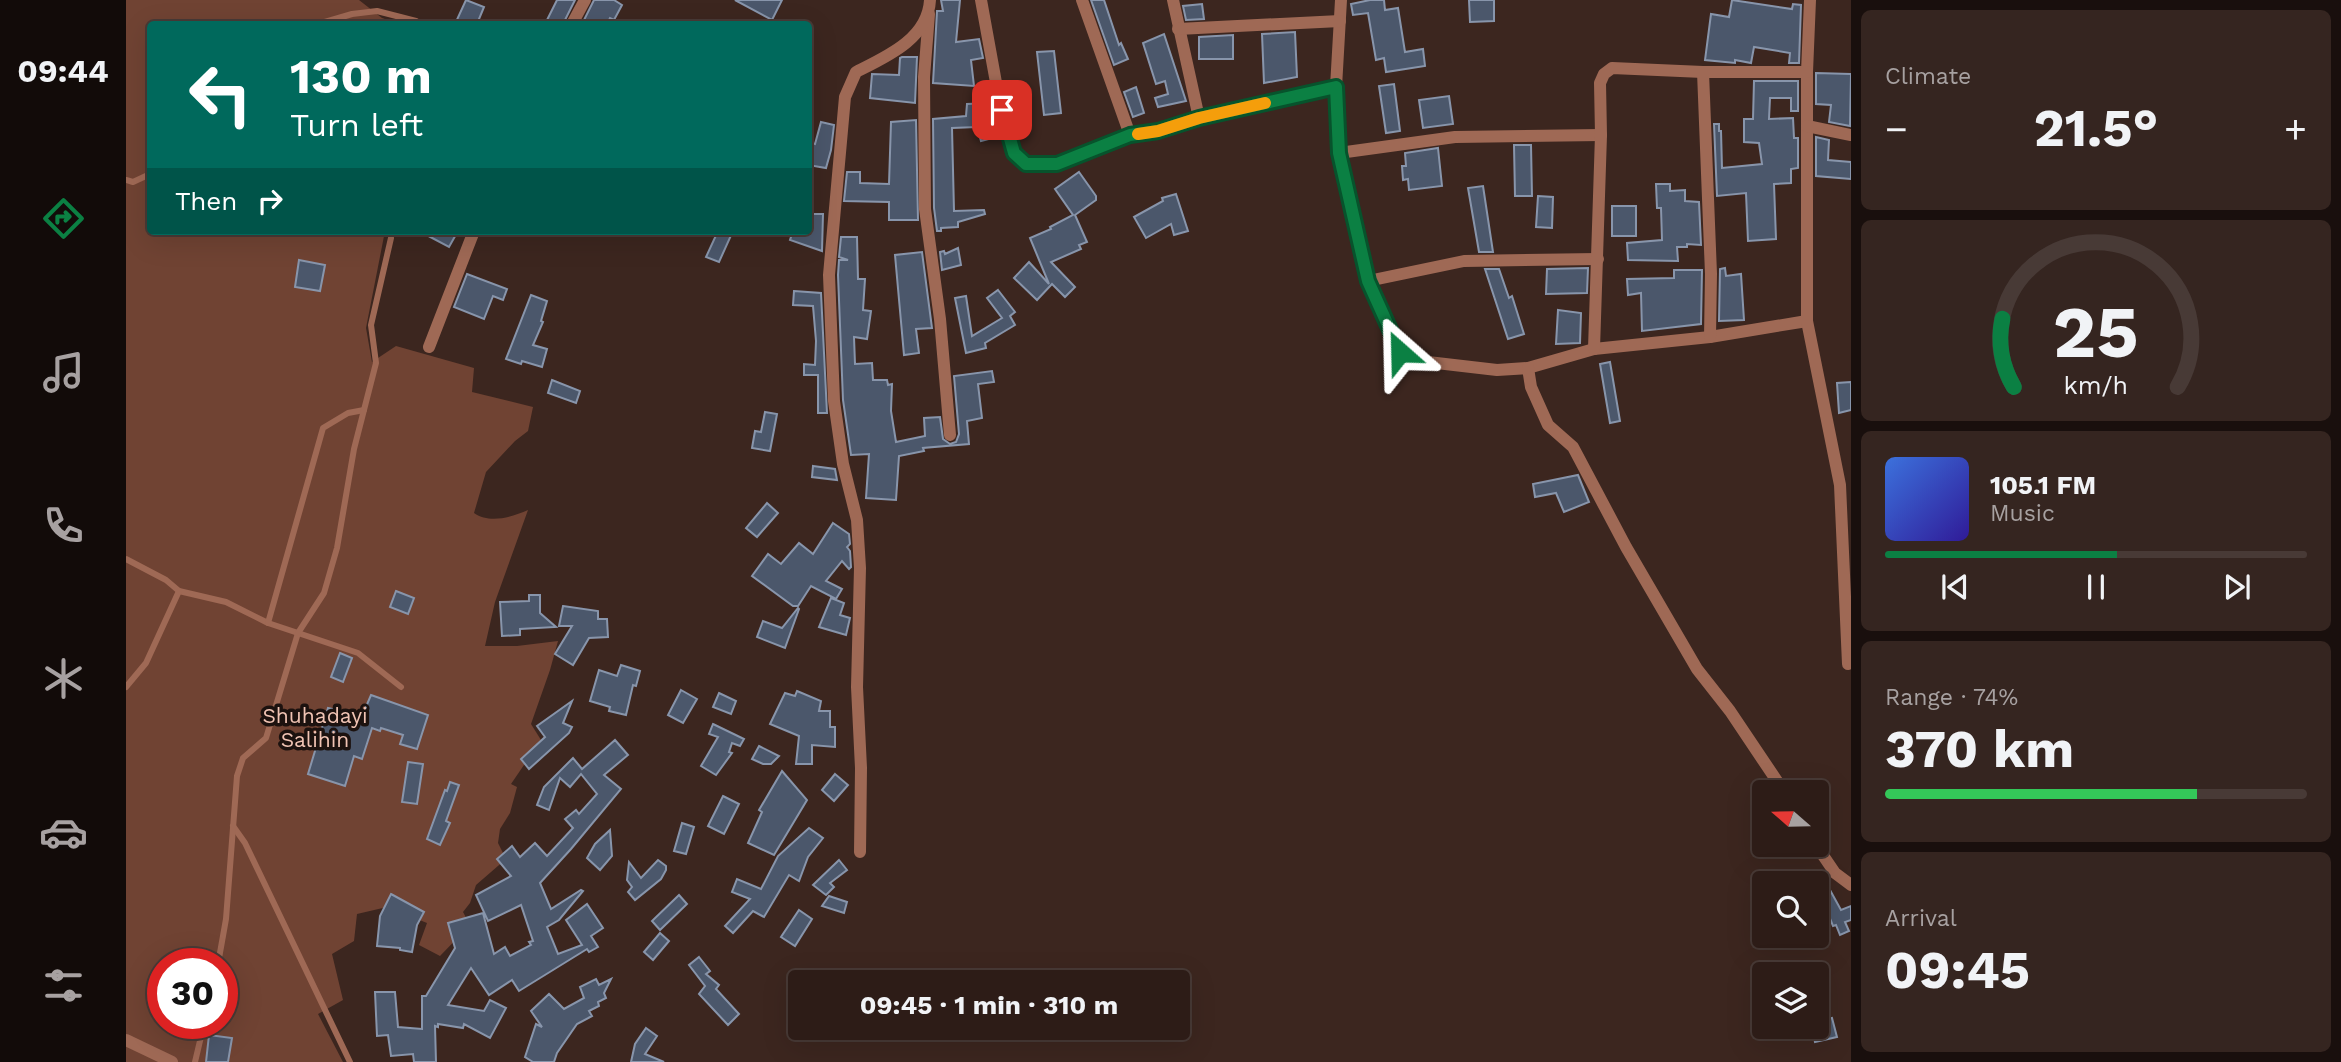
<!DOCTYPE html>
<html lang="en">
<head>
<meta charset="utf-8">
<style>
  :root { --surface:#2d1c17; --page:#352520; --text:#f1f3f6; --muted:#a7a1a1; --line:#483a36; --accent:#0b8043 }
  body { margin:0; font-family:"Work Sans",sans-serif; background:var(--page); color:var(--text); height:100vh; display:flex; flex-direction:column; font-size:26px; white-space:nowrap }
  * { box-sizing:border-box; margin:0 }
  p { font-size:23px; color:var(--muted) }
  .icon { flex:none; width:38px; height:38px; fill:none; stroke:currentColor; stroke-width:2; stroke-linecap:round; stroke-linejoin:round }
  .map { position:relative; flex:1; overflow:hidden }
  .panel { display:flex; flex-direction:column; gap:10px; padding:10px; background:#190f0d; width:490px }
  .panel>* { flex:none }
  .hud { position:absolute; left:21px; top:21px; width:665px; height:214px; border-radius:7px; box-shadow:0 7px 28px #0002,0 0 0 2px var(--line); background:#00695c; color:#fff; overflow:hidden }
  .needle { width:46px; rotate:290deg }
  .tools { position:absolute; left:1626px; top:780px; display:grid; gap:14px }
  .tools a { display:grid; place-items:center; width:77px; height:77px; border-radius:7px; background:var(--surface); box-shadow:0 7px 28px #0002,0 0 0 2px var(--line); font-size:35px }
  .speed { position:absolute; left:21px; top:948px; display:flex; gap:14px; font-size:35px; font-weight:700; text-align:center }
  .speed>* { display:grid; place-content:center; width:91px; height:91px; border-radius:50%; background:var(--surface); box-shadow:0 7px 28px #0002,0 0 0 2px var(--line); line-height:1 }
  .speed .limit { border:10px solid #d22; background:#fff; color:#111 }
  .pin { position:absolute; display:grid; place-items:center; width:60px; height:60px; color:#fff; margin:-30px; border-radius:14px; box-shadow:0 4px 10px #0006 }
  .me { position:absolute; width:77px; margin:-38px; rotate:335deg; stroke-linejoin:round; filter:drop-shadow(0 0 5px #0008) }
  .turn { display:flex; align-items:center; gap:24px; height:147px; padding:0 28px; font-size:32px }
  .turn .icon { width:91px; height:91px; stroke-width:2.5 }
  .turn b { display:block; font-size:49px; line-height:60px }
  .then { display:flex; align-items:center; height:66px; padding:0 28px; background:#0003; gap:14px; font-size:26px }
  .big { font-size:52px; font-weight:700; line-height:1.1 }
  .panel .card { flex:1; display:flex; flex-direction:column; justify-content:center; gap:10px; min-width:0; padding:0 24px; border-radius:10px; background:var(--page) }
  .panel .dial { align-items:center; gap:0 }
  .dial svg { height:182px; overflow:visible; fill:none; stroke:var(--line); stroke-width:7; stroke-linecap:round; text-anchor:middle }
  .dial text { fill:var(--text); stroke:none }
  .song { display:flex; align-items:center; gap:21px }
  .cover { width:84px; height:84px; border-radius:10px; background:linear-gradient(135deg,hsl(220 70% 55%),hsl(250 70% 35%)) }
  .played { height:7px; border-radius:4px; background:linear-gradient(90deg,var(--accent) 55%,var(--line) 55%) }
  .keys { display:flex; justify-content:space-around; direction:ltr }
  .heat { display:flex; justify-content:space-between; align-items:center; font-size:38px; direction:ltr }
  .charge { height:10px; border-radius:5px; background:linear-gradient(90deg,#34c759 74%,var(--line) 0) }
  .trip { position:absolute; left:662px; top:970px; width:402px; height:70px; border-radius:7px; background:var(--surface); box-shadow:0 7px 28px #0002,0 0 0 2px var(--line); font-weight:700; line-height:70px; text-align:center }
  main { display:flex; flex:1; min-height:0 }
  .menu { display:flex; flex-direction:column; width:126px; justify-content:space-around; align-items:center; background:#120b09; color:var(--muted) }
  .menu .icon { width:49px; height:49px }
  .menu .active { color:var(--accent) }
  .menu b { font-size:32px; color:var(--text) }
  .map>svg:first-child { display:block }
  .green { fill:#704333; fill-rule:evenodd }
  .building { fill:#4b576b; stroke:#8895ab; stroke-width:2 }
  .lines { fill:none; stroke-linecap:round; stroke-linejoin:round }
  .lane { stroke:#9f6955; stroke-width:6 }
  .street { stroke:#9f6955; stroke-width:12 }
  .route-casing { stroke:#07532c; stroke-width:18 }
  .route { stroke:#0b8043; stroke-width:12 }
  .slow { stroke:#f59e0b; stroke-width:12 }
  .labels { text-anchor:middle; stroke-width:7; stroke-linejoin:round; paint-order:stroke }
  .park-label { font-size:21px; fill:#f1c4b4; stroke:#1c120f }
</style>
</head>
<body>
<main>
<nav class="menu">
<b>09:44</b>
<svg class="icon active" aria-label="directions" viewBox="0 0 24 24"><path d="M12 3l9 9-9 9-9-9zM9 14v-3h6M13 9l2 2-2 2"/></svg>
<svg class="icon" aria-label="music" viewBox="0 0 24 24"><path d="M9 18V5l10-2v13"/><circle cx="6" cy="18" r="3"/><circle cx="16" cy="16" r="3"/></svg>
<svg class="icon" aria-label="phone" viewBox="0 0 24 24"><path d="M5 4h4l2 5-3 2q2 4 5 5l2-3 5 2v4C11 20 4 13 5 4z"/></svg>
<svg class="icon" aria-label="climate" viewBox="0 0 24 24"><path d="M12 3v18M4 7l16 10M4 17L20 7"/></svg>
<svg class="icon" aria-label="car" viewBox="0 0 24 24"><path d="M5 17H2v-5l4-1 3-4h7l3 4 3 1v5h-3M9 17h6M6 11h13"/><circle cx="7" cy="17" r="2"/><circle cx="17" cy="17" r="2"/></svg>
<svg class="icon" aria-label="filters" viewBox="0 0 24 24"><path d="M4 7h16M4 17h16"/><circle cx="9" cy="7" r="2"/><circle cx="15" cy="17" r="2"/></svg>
</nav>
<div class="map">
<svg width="1725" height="1062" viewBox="0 0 1725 1062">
  <rect width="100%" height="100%" fill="#3c261f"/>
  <path class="green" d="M0 0H233L256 18 274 24H24V231H259L240 328 246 362 270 346 348 368 346 392 407 407 402 431 389 441 360 472 348 513C364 524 386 517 402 510L369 602 359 646H391L432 641 424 670 405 724 415 740 385 784 391 787 384 813 374 829 372 843 380 859 350 885 344 903 337 912 344 925 314 956 293 945 301 923 261 907 231 914 228 941 206 954 217 1000 192 1014 217 1062H0ZM37 964H96V1024H37Z"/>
  <g class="building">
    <path d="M340 0 358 7 351 24H329Z"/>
    <path d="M431 0H449L437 24H419Z"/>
    <path d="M468 0H488L496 5 488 20 484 18 481 24H456Z"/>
    <path d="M609 0H656L646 20Z"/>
    <path d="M815 0H834L830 42 853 39 857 58 845 60 848 86 807 83 811 11H817Z"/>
    <path d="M965 0H978L993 45 995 43 1002 59 988 65Z"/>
    <path d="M1244 0H1258L1259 10 1272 8 1279 52 1297 49 1299 66 1260 72 1258 58 1250 60 1242 13 1227 15 1225 4Z"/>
    <path d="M1343 0H1368V21L1344 22Z"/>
    <path d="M1606 0 1666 9 1667 4 1675 5 1673 63H1663L1664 53 1628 47 1625 63 1609 60V63L1579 60 1585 14 1603 17Z"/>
    <path d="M1076 4 1078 19 1060 20 1057 6Z"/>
    <path d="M1169 32 1171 77 1138 83 1136 34Z"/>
    <path d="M1038 34 1060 101 1032 107 1029 98 1042 94 1039 81 1030 84 1017 43Z"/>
    <path d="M1107 35V59H1073V37Z"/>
    <path d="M928 51 935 113 918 115 911 52Z"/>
    <path d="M776 57H791L789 103 744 98 746 74 773 75 774 58Z"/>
    <path d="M1690 73 1725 74 1724 126 1703 122 1705 105 1690 104Z"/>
    <path d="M1628 81H1672V111H1665V98H1644L1643 119 1667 118 1668 138H1672V168L1665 169V183L1648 184 1650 239 1622 241 1620 193 1591 196 1588 124H1593V131H1595L1596 168 1636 164 1633 143 1618 142V119H1627Z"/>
    <path d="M1268 84 1274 131 1260 133 1253 86Z"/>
    <path d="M1010 87 1018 113 1007 117 998 92Z"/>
    <path d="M1323 96 1327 124 1297 128 1293 100Z"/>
    <path d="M864 103 866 126 871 124 874 136 855 141 851 127 826 128 828 211 858 210 859 214 832 222V227L815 228V231H811L808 208 807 119 840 116 841 104Z"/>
    <path d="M790 120 792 220H763V202L718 201 721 172H734V183L763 184 765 122Z"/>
    <path d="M695 122 708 125 705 150 700 168 682 165V142L689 144Z"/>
    <path d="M1690 137 1703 140 1702 160 1725 162V179L1690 176Z"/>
    <path d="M1388 145H1405L1406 196H1389Z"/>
    <path d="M1312 148 1316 186 1283 190 1282 179 1277 180 1276 166H1280L1279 153Z"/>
    <path d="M953 172 970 196V200L949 215 961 242 953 245 955 249 925 262 949 287 939 297 926 284 911 300 888 278 903 262 923 284 904 238 925 229 924 227 947 215 929 189Z"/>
    <path d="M1530 184H1544V191L1559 190V201L1573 202 1575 245 1561 244V247H1551L1552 261 1502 260 1501 243 1536 240 1535 208H1531Z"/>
    <path d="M1357 186 1367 252H1353L1342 188Z"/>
    <path d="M1050 194 1062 231 1048 235 1045 224 1020 238 1008 217 1037 201 1036 198Z"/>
    <path d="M1412 196 1427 197 1426 228 1410 227Z"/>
    <rect x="1486" y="206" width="24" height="30"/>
    <path d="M682 214H697L696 251 664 240 667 231H682Z"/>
    <path d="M293 231H332L323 247Z"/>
    <path d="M592 231H607L593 262 580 257Z"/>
    <path d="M715 237H731L732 279H739L737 310 745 311 741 339 728 337 729 364 746 363 747 380H761L762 385 766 384 765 411 770 442 799 436 798 418 814 417 817 439 824 444 830 442 833 434 828 376 866 371 868 382 852 384 856 418 841 421 843 444 797 448 798 451 773 456 770 500 740 498 743 454 725 455 717 400 712 275 713 260H722L713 257Z"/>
    <path d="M832 248 835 265 816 270 814 252 818 251 819 254Z"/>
    <path d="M796 252 806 328 790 329 793 353 778 355 769 255Z"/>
    <path d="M173 260 199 265 194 291 169 287Z"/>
    <path d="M1462 268 1461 293 1420 294 1421 269Z"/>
    <path d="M1599 268 1600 276 1615 274 1618 320 1593 321 1594 269Z"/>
    <path d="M1359 269H1373L1383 298 1386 296 1398 334 1382 339Z"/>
    <path d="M1548 270H1576L1575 324 1516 331 1515 293 1502 295 1501 279 1548 278Z"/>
    <path d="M341 274 381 289 377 300 367 296 358 319 328 307Z"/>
    <path d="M872 290 889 312 884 316 889 325 859 343 860 348 840 353 829 298 840 296 846 336 876 318 861 298Z"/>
    <path d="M668 291 695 293 701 413H692V375H678V364L689 365 690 341 687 306 667 305Z"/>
    <path d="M405 295 421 301 415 321 417 322 407 345 421 349 416 367 396 361 395 364 380 359Z"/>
    <path d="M1432 310 1455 313 1454 343 1430 344Z"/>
    <path d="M1484 362 1494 421 1484 423 1474 364Z"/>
    <path d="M426 380 454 391 450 403 422 393Z"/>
    <path d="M1725 382V410L1713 413 1711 383Z"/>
    <path d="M639 412 651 414 644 451 626 448 629 431 635 432Z"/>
    <path d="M687 466 709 469 711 480 686 477Z"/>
    <path d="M1452 475 1463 502 1438 512 1430 493 1409 497 1407 484Z"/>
    <path d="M641 503 652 513 631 537 620 528Z"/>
    <path d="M707 523 723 534 724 544 721 547 724 551 725 567 723 569 716 561 700 581 716 589 710 599 685 586 672 606H667L626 576 642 554 655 564 673 543 687 554Z"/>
    <path d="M270 591 288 598 282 614 264 607Z"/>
    <path d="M403 595H414V613L430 627 394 629V635L376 636 374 602 403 601Z"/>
    <path d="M705 598 718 603 714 615 724 618 720 635 693 627Z"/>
    <path d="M437 606 472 611V619H481L482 637 463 638 447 665 429 654 446 626H433Z"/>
    <path d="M672 608 673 609 659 648 631 637 637 621 656 628Z"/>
    <path d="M214 653 226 658 217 682 205 677Z"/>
    <path d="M495 665 514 671 510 686 507 685 500 715 483 711 484 707 464 701 473 670 491 676Z"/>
    <path d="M555 690 571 699 557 723 542 715Z"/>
    <path d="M671 691 695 701 693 711H704V727H709V747L686 745V764H670L673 736 644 724 659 693 669 696Z"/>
    <path d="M593 693 610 701 605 714 587 707Z"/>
    <path d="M245 695 302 715 291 749 274 744 277 735 255 728 254 731 246 728 236 759 228 756 219 786 182 774 202 708 236 716Z"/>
    <path d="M446 701 437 723 446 727 443 733 403 769 395 759 419 737 411 726Z"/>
    <path d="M587 724 618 739 614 746 606 743 603 752 606 753 590 775 575 766 592 737 583 734Z"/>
    <path d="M489 740 502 755 478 775 495 789 445 849 414 883 425 909 455 890 457 891 433 920 421 927 432 954 456 945 440 920 461 904 477 928 465 936 472 947 463 952 461 949 393 991 386 980 363 995 345 968 322 1005 358 1011 364 1000 380 1008 364 1038 338 1024 337 1028 312 1024V1027L309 1026 310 1062H288L287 1054 265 1056 262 1035 251 1036 249 992H269L272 1027 296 1029V996H300L329 948 322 923 357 913 368 954 379 947 384 956 405 945 403 942 407 941 395 905 362 921 350 895 385 876 371 859 386 846 394 857 409 843 421 856 447 828 439 819 450 810 453 814 471 794 455 774 444 787 434 778 423 810 411 805 418 787 447 758 456 769Z"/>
    <path d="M633 746 653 756 645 764H637L626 759Z"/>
    <path d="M282 762 297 764 291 804 276 802Z"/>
    <path d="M656 771 681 800 648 855 622 843 636 812 633 810Z"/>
    <path d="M709 774 722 785 708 801 696 790Z"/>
    <path d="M324 782 333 785 320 821 324 823 314 845 301 839 319 790 321 791Z"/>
    <path d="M597 796 613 804 598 834 582 826Z"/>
    <path d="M556 823 568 827 560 854 548 851Z"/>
    <path d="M683 828 697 838 682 857 673 881 663 875 638 917 627 911 607 933 599 926 624 899 606 892 611 879 635 889 652 856Z"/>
    <path d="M484 830 486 856 474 870 461 858 469 844Z"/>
    <path d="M532 860 540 866V870L535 879 509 900 502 892 506 887 501 880 503 862 515 878Z"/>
    <path d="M713 860 721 870 704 883 708 887 700 895 687 885Z"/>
    <path d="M1704 890 1715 910 1725 906V920L1719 922 1723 931 1714 935 1710 925 1707 926 1694 894Z"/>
    <path d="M265 894 298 912 291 925 286 952 274 950V948L251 946 254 916Z"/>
    <path d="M553 895 561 904 534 930 526 921Z"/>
    <path d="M703 896 721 902 718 913 696 906Z"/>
    <path d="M673 910 686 919 669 946 655 937Z"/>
    <path d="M534 933 543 941 527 960 518 952Z"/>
    <path d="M573 957 584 971 580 974 593 985 590 989 613 1014 602 1025 573 994 579 986 563 965Z"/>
    <path d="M470 979 473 985 485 979 478 993 480 998 472 1002 473 1006 463 1011 466 1016 451 1024 431 1053 428 1062H407L399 1057 410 1024 416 1027 405 1011 423 994 438 1009 458 998 454 987Z"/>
    <path d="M1706 1018 1711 1037 1689 1042 1686 1027H1690V1021Z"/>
    <path d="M520 1028 531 1036 519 1054 538 1062H505L509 1044Z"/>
    <path d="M83 1035 106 1038 102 1062H80Z"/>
  </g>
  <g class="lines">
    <g class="lane">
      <path d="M192 24 226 14 251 11 290 21"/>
      <path d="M0 180 7 182 22 175 24 168"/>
      <path d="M0 559 40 580 53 591 100 602 142 623 232 653 275 687"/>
      <path d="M142 623 197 428 222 413 238 410"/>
      <path d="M0 687 20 663 53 591"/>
      <path d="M107 826 119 843 224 1062"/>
      <path d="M92 964 100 919 111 776 117 758 140 738 172 633 198 593 211 548 228 449 250 363 245 325 265 238"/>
      <path d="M69 1062 78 1024"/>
    </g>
    <g class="street">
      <path d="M855 0 871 88 888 153 900 165 931 164 1004 135 1032 131 1073 118 1210 87"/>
      <path d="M956 0 1004 135"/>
      <path d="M1047 0 1073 118"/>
      <path d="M1215 0 1210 87 1213 153 1242 281 1274 352 1302 362 1371 370 1402 368 1468 349 1584 337 1681 321"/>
      <path d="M1684 0 1681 72V321L1714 485 1722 664"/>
      <path d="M803 14 798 77 799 209 814 319 824 435"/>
      <path d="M446 24 459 0"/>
      <path d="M1052 29 1214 21"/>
      <path d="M1577 72 1585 274 1584 337"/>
      <path d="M1681 126 1725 135"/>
      <path d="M1213 153 1329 137 1475 135"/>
      <path d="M1242 281 1338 261 1472 259"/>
      <path d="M303 347 348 231"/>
      <path d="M1468 349 1475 135 1474 83 1478 74 1486 68 1577 72H1681"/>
      <path d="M1402 368 1405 387 1422 425 1447 447 1500 547 1571 669 1604 711 1659 793"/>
      <path d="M1690 845 1709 873 1725 885"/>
      <path d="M734 852 735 768 731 687 734 568 731 520 717 464 708 401 703 275 719 97 730 72C760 57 802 39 804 0"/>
      <path d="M0 1040 46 1062"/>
    </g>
  </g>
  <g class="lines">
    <defs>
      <path id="route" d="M876 110 888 153 900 164H931L1004 135 1032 131 1073 118 1210 87 1213 153 1242 281 1274 352"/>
    </defs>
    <use href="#route" class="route-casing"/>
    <use href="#route" class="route"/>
    <path class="slow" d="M1012 134 1032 131 1073 118 1139 103"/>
  </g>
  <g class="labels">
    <g class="park-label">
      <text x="189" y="723">Shuhadayi<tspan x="189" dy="24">Salihin</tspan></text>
    </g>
  </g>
</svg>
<div class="tools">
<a><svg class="needle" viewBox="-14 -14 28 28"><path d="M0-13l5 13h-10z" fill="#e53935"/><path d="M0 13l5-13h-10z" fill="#a7a1a1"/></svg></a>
<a><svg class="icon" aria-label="search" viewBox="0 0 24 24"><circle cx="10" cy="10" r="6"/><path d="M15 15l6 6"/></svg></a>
<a><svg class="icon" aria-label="layers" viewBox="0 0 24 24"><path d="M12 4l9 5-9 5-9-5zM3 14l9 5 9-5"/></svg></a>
</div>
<div class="speed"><div class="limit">30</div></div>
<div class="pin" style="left:876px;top:110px;background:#d93025"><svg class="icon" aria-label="arrive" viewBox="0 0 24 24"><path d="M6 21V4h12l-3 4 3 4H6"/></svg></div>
<svg class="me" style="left:1274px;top:352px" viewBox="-20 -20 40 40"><path d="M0-17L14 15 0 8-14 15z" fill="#0b8043" stroke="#fff" stroke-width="4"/></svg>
<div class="trip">09:45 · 1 min · 310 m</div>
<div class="hud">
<div class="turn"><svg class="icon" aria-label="left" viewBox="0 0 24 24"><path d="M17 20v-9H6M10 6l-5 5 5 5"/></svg><div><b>130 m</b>Turn left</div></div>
<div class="then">Then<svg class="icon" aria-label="right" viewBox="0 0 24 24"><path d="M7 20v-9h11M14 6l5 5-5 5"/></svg></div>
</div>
</div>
<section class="panel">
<div class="card"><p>Climate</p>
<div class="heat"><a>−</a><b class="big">21.5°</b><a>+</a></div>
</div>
<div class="card dial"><svg viewBox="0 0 100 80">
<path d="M14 69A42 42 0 1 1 86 69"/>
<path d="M14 69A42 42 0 0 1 9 39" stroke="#0b8043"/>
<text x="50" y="56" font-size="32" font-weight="700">25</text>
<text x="50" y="72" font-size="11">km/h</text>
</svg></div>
<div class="card">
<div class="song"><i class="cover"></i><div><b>105.1 FM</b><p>Music</p></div></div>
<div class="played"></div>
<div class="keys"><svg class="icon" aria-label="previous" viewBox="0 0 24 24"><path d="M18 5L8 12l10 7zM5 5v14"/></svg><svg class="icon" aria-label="pause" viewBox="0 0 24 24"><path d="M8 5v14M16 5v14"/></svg><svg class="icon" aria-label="next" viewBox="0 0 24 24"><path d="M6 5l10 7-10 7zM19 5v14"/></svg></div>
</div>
<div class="card"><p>Range · 74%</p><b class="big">370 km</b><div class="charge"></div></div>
<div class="card"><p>Arrival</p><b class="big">09:45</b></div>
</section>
</main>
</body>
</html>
